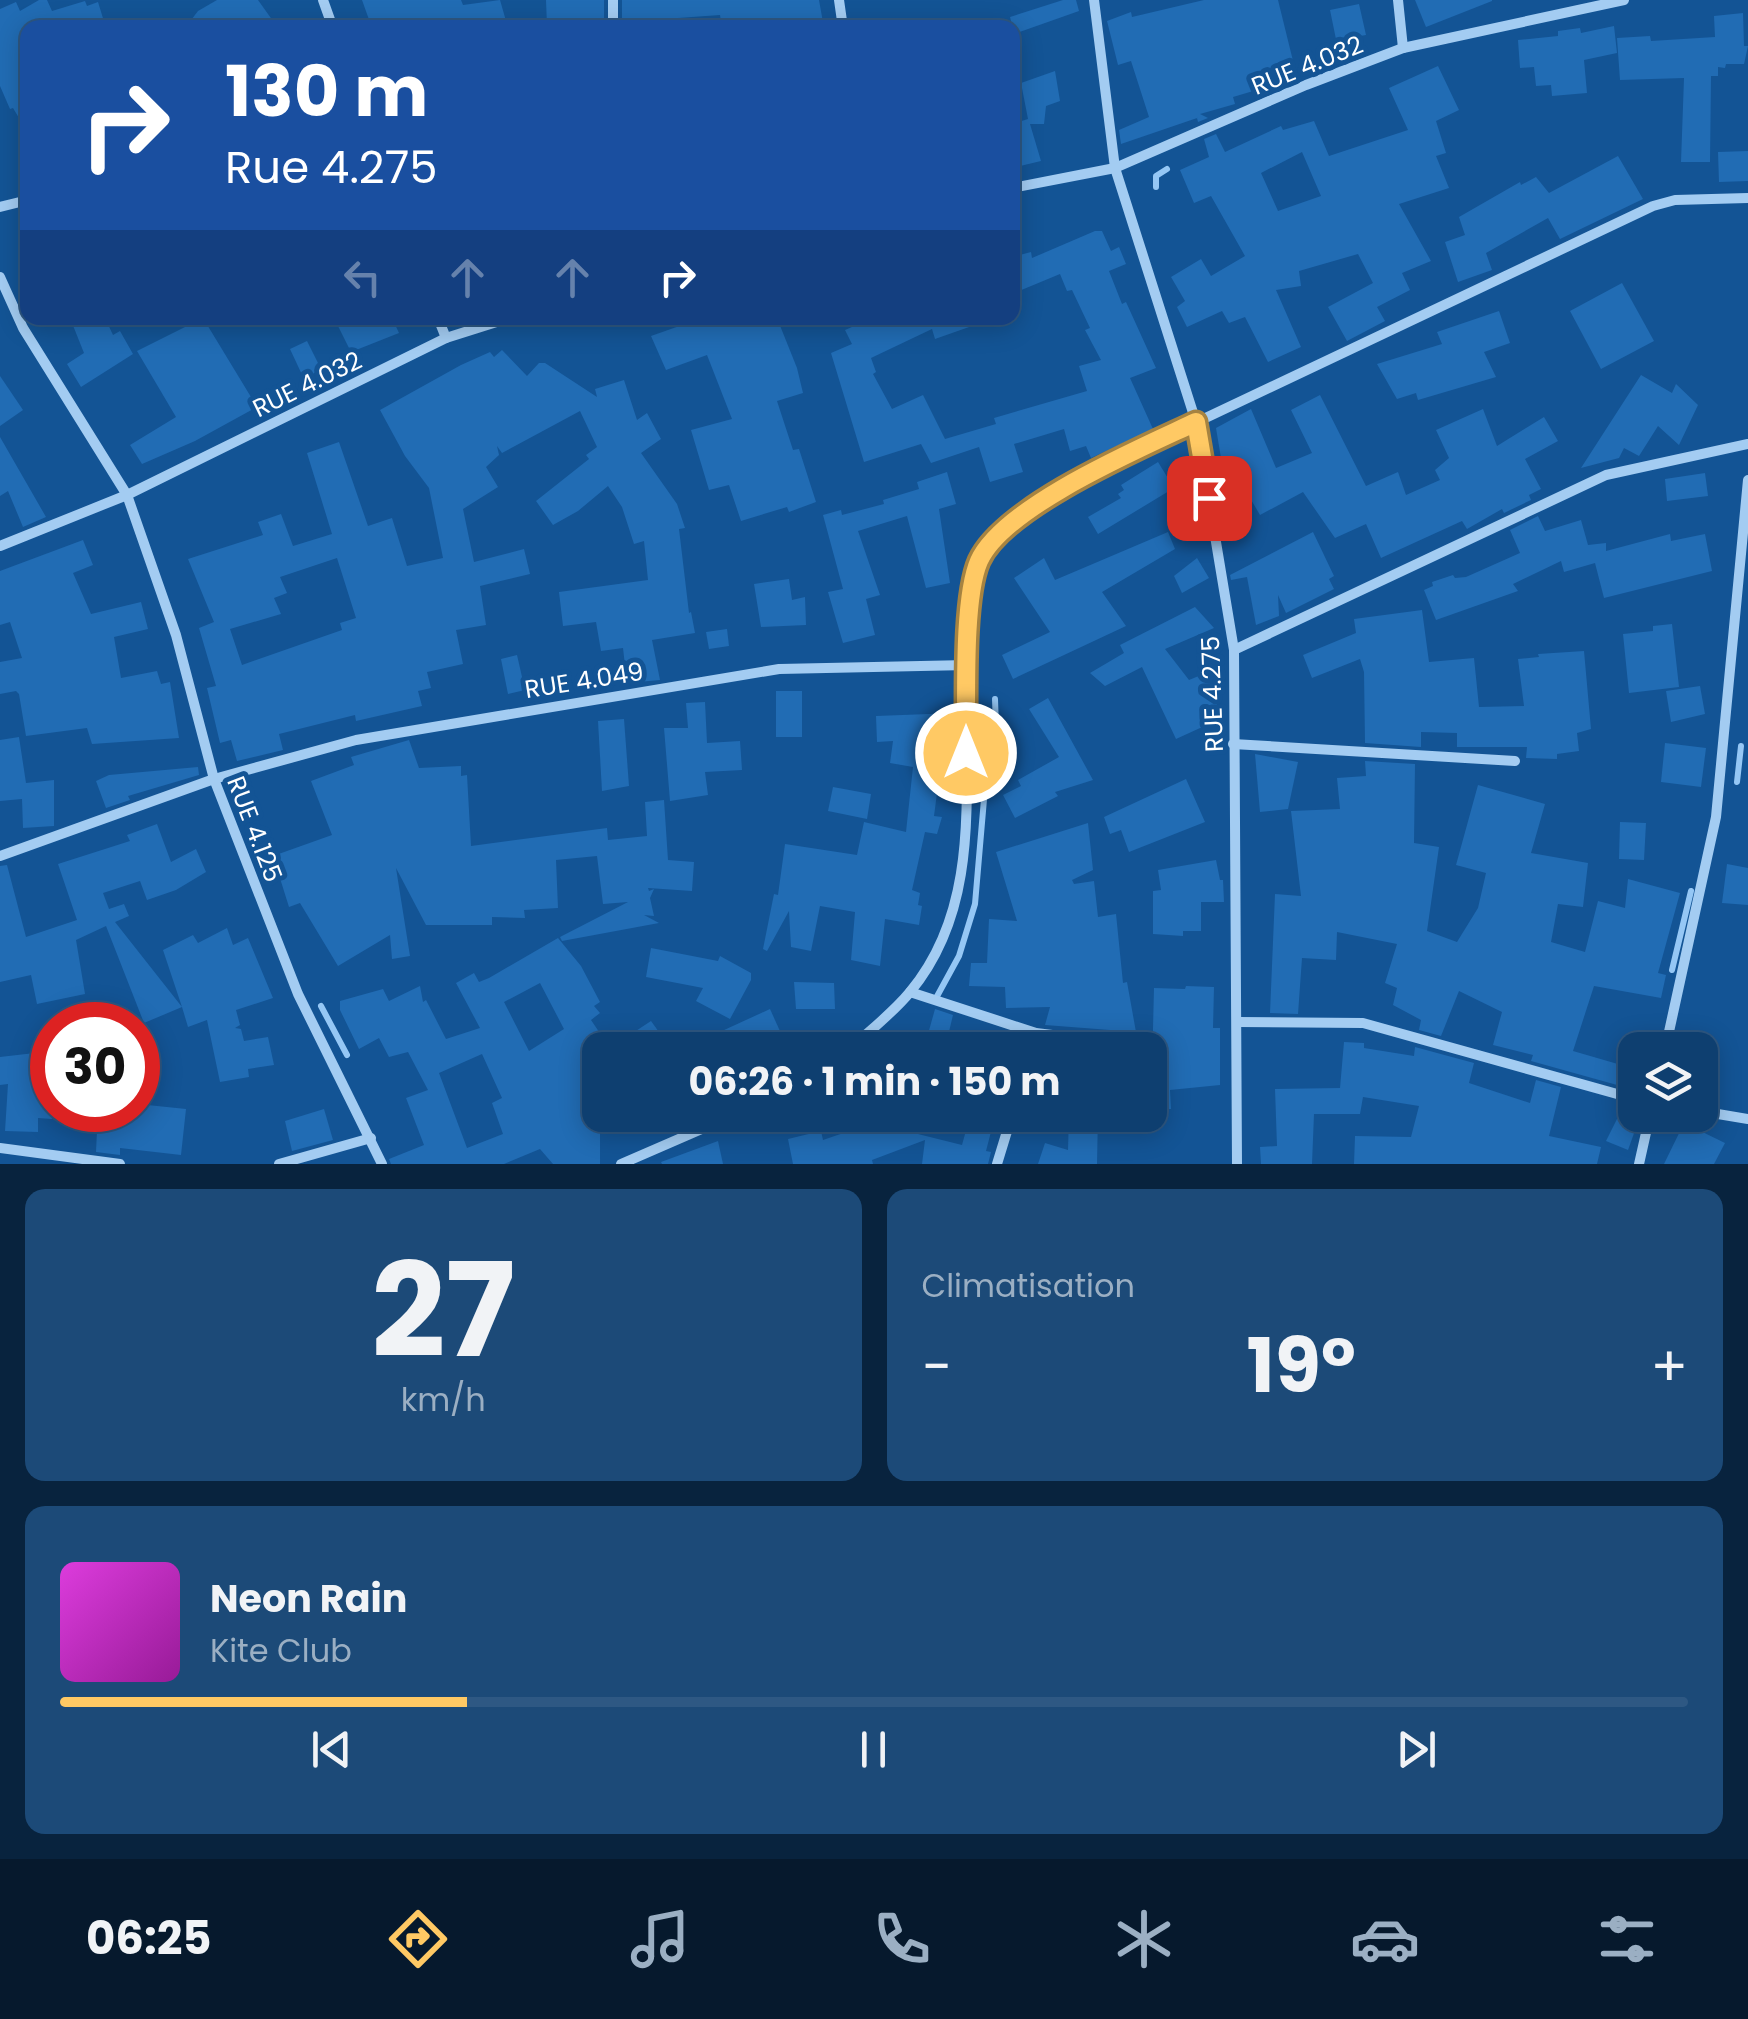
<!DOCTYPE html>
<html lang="fr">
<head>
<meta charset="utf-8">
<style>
  :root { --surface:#0e3f70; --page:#1c4a78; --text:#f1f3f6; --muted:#9bafc3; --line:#2e5883; --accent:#ffc964 }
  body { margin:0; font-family:Poppins,sans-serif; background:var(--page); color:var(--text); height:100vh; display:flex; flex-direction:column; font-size:38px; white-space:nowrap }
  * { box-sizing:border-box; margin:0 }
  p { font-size:32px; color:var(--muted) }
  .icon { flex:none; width:55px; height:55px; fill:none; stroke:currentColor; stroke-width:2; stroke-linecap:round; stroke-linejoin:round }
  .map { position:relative; height:1164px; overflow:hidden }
  .sheet { display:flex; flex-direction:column; gap:25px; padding:25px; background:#08233e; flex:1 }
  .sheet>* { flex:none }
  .banner { position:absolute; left:20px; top:20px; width:1000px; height:305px; border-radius:20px; box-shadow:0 5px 25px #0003,0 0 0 2px var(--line); background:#1a4fa0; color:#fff; overflow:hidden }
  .tools { position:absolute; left:1618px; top:1032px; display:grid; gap:20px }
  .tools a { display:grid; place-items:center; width:100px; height:100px; border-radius:20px; background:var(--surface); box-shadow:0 5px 25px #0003,0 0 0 2px var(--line); font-size:50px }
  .speed { position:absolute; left:30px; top:1002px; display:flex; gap:20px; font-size:50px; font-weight:700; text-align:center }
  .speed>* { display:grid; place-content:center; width:130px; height:130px; border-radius:50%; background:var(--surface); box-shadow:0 5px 25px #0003,0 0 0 2px var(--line); line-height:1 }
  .speed .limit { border:15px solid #d22; background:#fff; color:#111 }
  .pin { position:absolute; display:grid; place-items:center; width:85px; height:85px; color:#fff; margin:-42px; border-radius:20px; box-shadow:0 5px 15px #0006 }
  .me { position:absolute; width:110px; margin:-55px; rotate:0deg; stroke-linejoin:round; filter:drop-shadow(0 0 8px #0008) }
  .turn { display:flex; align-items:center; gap:35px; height:210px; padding:0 40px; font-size:45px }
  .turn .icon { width:130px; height:130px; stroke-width:2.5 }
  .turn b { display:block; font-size:70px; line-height:85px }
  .lanes { display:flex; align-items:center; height:95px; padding:0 40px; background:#0003; justify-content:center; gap:50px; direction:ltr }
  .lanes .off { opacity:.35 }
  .big { font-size:75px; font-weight:700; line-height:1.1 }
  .sheet .tile { flex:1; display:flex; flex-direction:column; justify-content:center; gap:15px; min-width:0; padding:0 35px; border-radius:20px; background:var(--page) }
  .sheet .dial { align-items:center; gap:0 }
  .dial b { font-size:130px; line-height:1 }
  .song { display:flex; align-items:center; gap:30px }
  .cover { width:120px; height:120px; border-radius:15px; background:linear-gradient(135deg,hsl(300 70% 55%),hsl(300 70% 35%)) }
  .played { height:10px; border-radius:5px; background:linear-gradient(90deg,var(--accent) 25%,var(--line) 25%) }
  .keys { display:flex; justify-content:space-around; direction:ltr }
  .heat { display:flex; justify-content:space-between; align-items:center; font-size:55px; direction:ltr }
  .sheet .tiles { flex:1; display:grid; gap:25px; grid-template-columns:1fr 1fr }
  .tile:last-child { grid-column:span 2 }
  .trip { position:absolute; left:582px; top:1032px; width:585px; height:100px; border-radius:20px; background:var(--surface); box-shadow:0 5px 25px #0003,0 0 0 2px var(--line); font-weight:700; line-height:100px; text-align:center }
  .dock { display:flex; height:160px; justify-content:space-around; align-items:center; background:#06192d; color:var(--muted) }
  .dock .icon { width:70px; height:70px }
  .dock .current { color:var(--accent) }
  .dock b { font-size:45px; color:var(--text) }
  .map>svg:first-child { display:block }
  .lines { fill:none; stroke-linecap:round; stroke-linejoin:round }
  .stream { stroke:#95c7f5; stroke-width:6 }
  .building { fill:#216cb4; fill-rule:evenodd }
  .street { stroke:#a3ccf2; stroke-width:10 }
  .route-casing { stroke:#a68341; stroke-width:25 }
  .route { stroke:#ffc964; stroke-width:18 }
  .labels { text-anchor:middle; stroke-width:10; stroke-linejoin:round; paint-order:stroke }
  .street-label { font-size:25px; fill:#fff; stroke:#135495 }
</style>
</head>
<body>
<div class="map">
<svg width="1748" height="1164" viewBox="0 0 1748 1164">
  <rect width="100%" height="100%" fill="#135495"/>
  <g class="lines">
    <g class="stream">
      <path d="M1156 187V176L1167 169"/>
      <path d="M1737 782 1741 746"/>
      <path d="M1672 970 1691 891"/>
      <path d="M935 1000 959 956 975 904 986 776 996 727 995 699"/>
      <path d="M321 1006 347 1055"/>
    </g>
  </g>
  <g class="building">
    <path d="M39 0H47L52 11 85 1 87 6 98 2 106 28H28V133L13 108 10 109 0 86V9L16 2 20 11Z"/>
    <path d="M217 0H258L278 28H185L198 11Z"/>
    <path d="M362 0H461L463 5 500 0 508 28H372Z"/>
    <path d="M546 0H604V28L547 26Z"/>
    <path d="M622 0H819L824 28H722L720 15 678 18 680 28H622Z"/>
    <path d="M1063 0H1076L1079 11 1014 34 1010 17Z"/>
    <path d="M1204 0H1278L1295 69 1257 79 1260 89 1233 97 1235 104 1200 114 1208 118 1198 122 1197 118 1200 117 1121 144 1119 130 1149 117 1131 61 1118 65 1107 21 1131 12 1132 17Z"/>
    <path d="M1415 0H1492V1L1426 27Z"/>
    <path d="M1359 4 1366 35 1354 37 1357 50 1339 54 1330 10Z"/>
    <path d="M1743 13 1744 46H1748L1744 64H1726L1725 68 1718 67V76H1711L1710 162H1681L1684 78 1620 80 1617 38 1650 36 1651 41 1715 37 1714 16Z"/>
    <path d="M1614 26 1617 53 1584 60 1587 93 1552 96 1551 85 1536 86 1534 67 1520 68 1518 40 1558 36V31L1580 28 1581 33Z"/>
    <path d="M1438 66 1459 110 1436 121 1446 153 1436 156 1449 188 1399 204 1431 261 1402 273 1410 290 1377 307 1385 321 1347 341 1328 307 1373 283 1358 254 1299 271 1301 286 1276 290 1301 347 1268 362 1245 317 1229 323 1222 311 1187 327 1177 307 1185 301 1171 277 1201 259 1211 276 1245 256 1211 196 1194 203 1180 170 1209 157 1204 139 1216 134 1225 152 1281 126 1283 130 1314 121 1329 156 1408 130 1389 88ZM1302 152 1321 196 1278 211 1261 173Z"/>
    <path d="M1055 71 1060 101 1046 106 1044 124H1030L1041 161 1012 168V124L1028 119 1021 83Z"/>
    <path d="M1748 151V181L1719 182 1718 152Z"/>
    <path d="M1618 156 1643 199 1560 239 1548 218 1486 253 1492 270 1458 282 1445 242 1465 235 1459 217 1520 182 1521 185 1536 177 1549 193Z"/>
    <path d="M1095 231H1102L1111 251 1119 247 1126 264 1109 271 1122 304 1126 302 1156 368 1130 378 1153 429 1091 458 1086 446 1070 451 1064 429 1014 444 1023 472 990 482 979 447 931 463 921 444 864 462 831 353 852 344 845 330 873 318H988L989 320 935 339 932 329 871 358 876 372 873 374 892 409 923 395 945 439 996 424 994 418 1087 391 1079 366 1101 360 1085 330 1090 328 1072 290 1067 291 1060 274 1012 294V257L1031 252 1032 258Z"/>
    <path d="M1622 283 1654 341 1601 369 1570 311Z"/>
    <path d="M1499 311 1510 343 1484 352 1496 377 1418 400 1416 393 1397 399 1377 364 1442 344 1437 332Z"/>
    <path d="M70 318H105L113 335 120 331 133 354 81 387 67 364 84 353Z"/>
    <path d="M203 318 257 407 195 441 142 464 130 445 176 417 137 351Z"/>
    <path d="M334 318H392L399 333 351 352Z"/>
    <path d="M702 318H777L797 368 803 393 777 401 793 450 799 449 816 502 789 512 787 507 741 521 729 485 709 490 691 430 732 419 707 355 666 370 651 336Z"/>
    <path d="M307 341 321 369 304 379 290 349Z"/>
    <path d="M502 350 527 376 539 363H545L597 397 595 389 624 380 637 420 647 413 661 439 641 453 677 504 685 528 679 529 689 613 691 612 695 633 652 640 660 680 627 683 623 648 601 651 596 622 563 626 559 592 648 580 644 541 634 544 622 507 608 486 578 511 553 525 536 501 589 459 586 455 597 447 580 411 502 453 497 446 499 455 486 467 498 487 463 509 474 562 524 549 530 574 480 586 486 625 456 630 463 664 427 672 431 688 418 691 422 706 356 721 355 715 279 734 283 750 237 761 231 740 220 743 207 688 216 686 199 628 214 622 188 559 263 535 258 522 281 514 293 546 332 534 307 453 339 442 368 526 392 518 407 566 443 558 429 488 405 456 380 410 461 365 490 352 494 357ZM337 558 356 618 340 623 342 630 242 665 230 629 281 614 274 598 287 593 280 577Z"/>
    <path d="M1641 375 1672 393 1676 384 1698 405 1679 445 1658 426 1639 456 1624 448 1619 458 1581 468Z"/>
    <path d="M0 376 23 410 0 426Z"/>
    <path d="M1320 395 1366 486 1398 472 1406 495 1440 480 1435 470 1449 458 1436 430 1483 409 1497 446 1544 417 1558 441 1525 459 1541 489 1529 495 1531 500 1504 513 1502 509 1467 529 1462 521 1381 558 1366 524 1335 538 1303 492 1260 515 1226 457 1221 458 1216 428 1251 409 1276 468 1312 453 1291 410Z"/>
    <path d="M0 437 46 517 23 527 8 491 0 496Z"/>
    <path d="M1158 462 1174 488 1098 534 1088 517 1121 498 1118 494 1124 490 1121 485Z"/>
    <path d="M947 472 956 504 939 509 950 583 926 588 907 516 858 531 880 595 866 599 875 635 843 643 828 592 843 589 823 515 841 510 842 515 884 504 883 500 919 489 917 482Z"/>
    <path d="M1705 473 1708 496 1667 501 1665 479Z"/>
    <path d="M1538 516 1545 531 1581 520 1588 545 1606 543V551L1670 534 1671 541 1705 534 1712 571 1604 598 1595 563 1564 572 1561 561 1513 584 1518 591 1436 620 1424 590 1433 586 1432 582 1453 575 1455 578 1466 577 1520 553 1510 530Z"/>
    <path d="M1168 532 1175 549 1102 592 1126 626 1013 679 1002 655 1050 632 1014 578 1044 558 1055 580Z"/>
    <path d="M1313 532 1334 576 1329 579 1334 589 1286 613 1278 595 1279 616 1256 625 1247 577 1231 580 1230 575Z"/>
    <path d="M83 540 93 565 73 573 91 614 141 602 148 629 114 637 121 678 157 671 161 684 170 682 179 738 92 744 87 728 26 736 19 694 16 691 0 694V662L22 658 10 622 0 625V571Z"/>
    <path d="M1197 558 1209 578 1182 593 1174 576Z"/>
    <path d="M789 579 792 600 805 597 806 625 761 627 754 584Z"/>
    <path d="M1195 607 1214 628 1165 649 1189 680 1206 673 1222 718 1176 739 1142 667 1105 686 1090 673 1124 653 1120 645Z"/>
    <path d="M1422 610 1429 662 1474 658 1479 707 1524 706 1518 659 1539 657 1538 654 1584 651 1591 729 1577 733 1579 751 1557 754V759L1526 758 1527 747H1457V733L1421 732V747L1365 743 1364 672 1360 659 1312 678 1303 655 1356 633 1354 619Z"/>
    <path d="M1672 624 1679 687 1629 693 1623 634 1653 631V626Z"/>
    <path d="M727 629 729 646 709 649 706 632Z"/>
    <path d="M517 655 525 690 508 694 501 659Z"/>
    <path d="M1700 686 1705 714 1671 722 1666 691Z"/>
    <rect x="776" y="691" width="26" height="46"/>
    <path d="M1048 698 1093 780 1055 792 1058 796 1015 818 1003 795 1021 786 1018 780 1059 757 1029 709Z"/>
    <path d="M705 702 707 743 740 741 742 770 705 772 708 795 670 801 664 728H688L686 703Z"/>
    <path d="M955 713 954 779 939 778 934 816 942 817 937 834 925 832 912 890 920 893 918 905 922 906 919 925 885 919 880 966 851 960 855 912 820 906 811 951 791 947 789 911 767 951 763 949 774 894 778 895 785 844 857 855 864 822 906 832 913 767 890 763 893 741 877 742 876 716Z"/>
    <path d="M624 719 629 786 602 791 598 721Z"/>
    <path d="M19 737 26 783 54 780V826L23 828 22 799 0 801V740Z"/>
    <path d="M409 740 419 768 461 766V776L467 775 471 846 607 828 608 840 647 836 645 802 664 800 668 860 694 862 692 891 648 888 649 891 654 889 650 898 654 916 644 915 659 923 562 941 560 937 628 902 603 904 597 856 556 860 558 908 524 910 525 918 492 917V925H426L396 868 410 956 392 959 390 935 338 966 300 903 289 907 273 856 332 835 311 781 354 765 351 757Z"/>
    <path d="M1665 743 1706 748 1701 787 1661 782Z"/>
    <path d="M1255 754 1298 762 1288 809 1260 812Z"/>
    <path d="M1365 761 1415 764 1414 843 1439 847 1427 931 1457 942 1478 908 1486 873 1456 865 1478 785 1545 804 1531 853 1588 863 1583 907 1558 904 1551 942 1585 952 1598 901 1625 908 1628 879 1680 893 1658 973 1666 975 1661 998 1594 986 1573 1051 1635 1069V1090L1531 1061 1533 1055 1493 1045 1502 1012 1459 991 1441 1036 1419 1030 1421 1020 1393 1005 1397 988 1385 983 1397 944 1337 932 1336 960 1302 958 1298 1014 1270 1013 1275 894 1301 896 1291 811 1340 809 1337 778 1366 776Z"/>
    <path d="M198 767 199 775 128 796 130 800 106 808 96 781 109 775Z"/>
    <path d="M1186 779 1205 822 1129 852 1121 830 1110 834 1104 817Z"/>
    <path d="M833 787 871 794 867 819 828 811Z"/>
    <path d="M1620 822 1646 823 1644 860 1619 859Z"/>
    <path d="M1088 823 1093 870 1072 880 1074 884 1094 881 1098 917 1116 914 1123 983 1127 982 1136 1032 1045 1025 1050 1007 1006 1008 1005 987 969 986 971 963H987L989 919 1017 921 996 852Z"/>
    <path d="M157 824 171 862 196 849 206 872 176 890 147 900 140 881 103 893 109 909 124 904 129 916 115 922 182 1007 163 950 193 935 198 943 227 928 233 945 248 938 273 998 236 1010 240 1025 235 1028 241 1029 244 1041 268 1037 274 1065 248 1069 249 1077 220 1082 207 1020 188 1027 182 1007 144 1023 106 926 76 940 85 994 37 1004 31 975 0 982V866L7 865 26 937 77 920 58 864 130 841 127 835Z"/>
    <path d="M1216 860 1220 880H1223L1224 902H1201V931H1183V936L1153 934V891L1161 890 1158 870Z"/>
    <path d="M1727 864 1748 868V905L1722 903Z"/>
    <path d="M558 938 581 966 600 1002 594 1006 600 1013 591 1020 610 1048 651 1021 672 1050H600V1115H630L600 1131V1164H553L540 1149 504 1164H391L389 1159 424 1145 406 1098 428 1090 408 1052 389 1057 379 1038 359 1049 340 1010V1001L383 989 389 1001 420 986 423 1002 426 1000 446 1039 480 1028 456 983 474 973 479 982 489 978ZM540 983 564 1029 529 1051 504 1002ZM482 1054 502 1098 492 1103 503 1134 467 1148 439 1073Z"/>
    <path d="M651 948 718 961 720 956 751 973V980L730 1019 696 1001 703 988 646 977Z"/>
    <path d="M794 982 834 983 835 1009H796Z"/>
    <path d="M1186 986 1214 987 1213 1028H1220V1085L1170 1090 1171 1109H1151L1154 988 1185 989Z"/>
    <path d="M770 1009 784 1040 764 1050H718L711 1036Z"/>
    <path d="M935 1009 953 1015 947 1040 928 1034Z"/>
    <path d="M1344 1042 1364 1043V1048L1414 1056 1415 1047 1474 1063 1469 1083 1530 1103 1536 1080 1561 1087 1549 1136 1601 1147 1597 1164H1354L1355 1136 1411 1137 1419 1106 1363 1097 1360 1114H1314L1312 1164H1261L1260 1147 1277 1146 1275 1089 1340 1088Z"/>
    <path d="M52 1051V1119L38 1118V1132L5 1131 8 1084 0 1085V1057Z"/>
    <path d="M138 1104 186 1109 181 1155 120 1148V1155L96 1152 98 1110H138Z"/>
    <path d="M1624 1105 1635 1108 1637 1125 1628 1150 1606 1141Z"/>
    <path d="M324 1109 333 1140 292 1151 285 1121Z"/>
    <path d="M856 1115H896L902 1130 962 1145 970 1116 993 1124 986 1151 991 1152 988 1164H922L925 1140 872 1160 873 1164H793L788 1139 821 1131 823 1140 861 1127Z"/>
    <path d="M1069 1115H1098L1097 1164H1038L1045 1143 1068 1150Z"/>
    <path d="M1684 1123 1725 1143 1714 1164H1664Z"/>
    <path d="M718 1141 723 1164H662L661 1162Z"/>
  </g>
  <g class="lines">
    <g class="street">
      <path d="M323 0 333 28"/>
      <path d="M613 0V28"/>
      <path d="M839 0 843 28"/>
      <path d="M1094 0 1115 168 1196 422 1234 650 1237 1164"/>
      <path d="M1398 0 1403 48"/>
      <path d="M1012 188 1115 168 1306 85 1403 48 1624 0"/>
      <path d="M0 207 28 200"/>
      <path d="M0 277 23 328 127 495 176 635 214 779 298 994 382 1164"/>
      <path d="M438 318 446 338"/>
      <path d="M0 546 127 495 446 338 509 318"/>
      <path d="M1234 650 1606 475 1748 444"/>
      <path d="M1233 744 1515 761"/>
      <path d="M0 856 214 779 356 740 779 669 968 665"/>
      <path d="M910 992 1036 1033 1134 1045"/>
      <path d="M1238 1022 1363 1023 1635 1099"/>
      <path d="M849 1050C869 1031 893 1013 910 992 986 901 962 778 967 669 969 635 966 595 979 563 995 523 1049 499 1083 476L1653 206 1675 200 1748 198"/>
      <path d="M1031 1050 1036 1033"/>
      <path d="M1665 1050 1716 817 1748 480"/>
      <path d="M1700 1111 1748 1119"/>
      <path d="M0 1148 120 1164"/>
      <path d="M279 1164 371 1138"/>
      <path d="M621 1164 734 1115"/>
      <path d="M997 1164 1012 1115"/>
      <path d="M1639 1164 1650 1115"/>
    </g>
  </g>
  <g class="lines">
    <defs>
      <path id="route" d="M966 753C967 708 962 600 979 561 1004 506 1141 448 1196 422L1209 498"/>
    </defs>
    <use href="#route" class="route-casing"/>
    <use href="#route" class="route"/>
  </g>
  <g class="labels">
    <g class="street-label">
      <text transform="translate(1307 65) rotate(-22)" y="9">RUE 4.032</text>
      <text transform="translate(307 384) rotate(-26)" y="9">RUE 4.032</text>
      <text transform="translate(584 680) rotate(-9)" y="9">RUE 4.049</text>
      <text transform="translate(1212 694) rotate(-92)" y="9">RUE 4.275</text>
      <text transform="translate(255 829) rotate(69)" y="9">RUE 4.125</text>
    </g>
  </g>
</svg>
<div class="tools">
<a><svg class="icon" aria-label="layers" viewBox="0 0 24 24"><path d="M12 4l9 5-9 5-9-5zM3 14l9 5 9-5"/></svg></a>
</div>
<div class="speed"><div class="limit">30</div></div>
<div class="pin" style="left:1209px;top:498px;background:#d93025"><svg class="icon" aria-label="arrive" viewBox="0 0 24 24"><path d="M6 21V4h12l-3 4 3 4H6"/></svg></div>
<svg class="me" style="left:966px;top:753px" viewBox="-20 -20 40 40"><circle r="17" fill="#ffc964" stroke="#fff" stroke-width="3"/><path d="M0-11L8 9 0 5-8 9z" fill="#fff"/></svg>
<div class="trip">06:26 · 1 min · 150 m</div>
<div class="banner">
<div class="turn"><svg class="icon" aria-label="right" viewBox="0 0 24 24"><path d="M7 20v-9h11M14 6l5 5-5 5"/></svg><div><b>130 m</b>Rue 4.275</div></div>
<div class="lanes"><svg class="icon off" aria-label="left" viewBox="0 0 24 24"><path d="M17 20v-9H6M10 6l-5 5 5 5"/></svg><svg class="icon off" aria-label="ahead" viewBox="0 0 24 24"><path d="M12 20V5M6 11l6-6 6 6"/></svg><svg class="icon off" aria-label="ahead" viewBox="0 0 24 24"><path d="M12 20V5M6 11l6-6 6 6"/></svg><svg class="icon" aria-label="right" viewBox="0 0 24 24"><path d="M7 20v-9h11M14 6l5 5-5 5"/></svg></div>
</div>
</div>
<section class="sheet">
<div class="tiles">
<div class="tile dial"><b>27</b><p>km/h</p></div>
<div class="tile"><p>Climatisation</p>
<div class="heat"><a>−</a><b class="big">19°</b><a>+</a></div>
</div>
<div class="tile">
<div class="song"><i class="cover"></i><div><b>Neon Rain</b><p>Kite Club</p></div></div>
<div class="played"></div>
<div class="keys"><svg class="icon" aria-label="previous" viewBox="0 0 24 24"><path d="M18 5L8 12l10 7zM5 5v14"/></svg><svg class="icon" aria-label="pause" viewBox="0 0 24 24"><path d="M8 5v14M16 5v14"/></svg><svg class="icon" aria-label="next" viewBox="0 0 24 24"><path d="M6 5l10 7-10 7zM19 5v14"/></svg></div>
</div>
</div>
</section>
<nav class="dock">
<b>06:25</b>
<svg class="icon current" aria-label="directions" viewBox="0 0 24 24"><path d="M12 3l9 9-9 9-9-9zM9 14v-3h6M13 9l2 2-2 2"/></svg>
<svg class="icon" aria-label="music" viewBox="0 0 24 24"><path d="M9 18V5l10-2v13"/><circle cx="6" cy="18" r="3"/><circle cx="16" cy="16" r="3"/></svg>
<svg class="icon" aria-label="phone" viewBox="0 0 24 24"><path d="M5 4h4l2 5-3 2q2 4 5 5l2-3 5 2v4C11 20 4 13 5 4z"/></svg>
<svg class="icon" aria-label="climate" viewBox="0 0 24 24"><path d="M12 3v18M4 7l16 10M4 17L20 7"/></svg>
<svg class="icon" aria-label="car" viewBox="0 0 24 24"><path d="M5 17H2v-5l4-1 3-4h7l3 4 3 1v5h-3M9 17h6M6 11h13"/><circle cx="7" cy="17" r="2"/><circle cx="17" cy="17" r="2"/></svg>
<svg class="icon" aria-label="filters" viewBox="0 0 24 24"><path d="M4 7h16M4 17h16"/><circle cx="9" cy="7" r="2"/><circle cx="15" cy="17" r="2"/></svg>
</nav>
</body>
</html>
